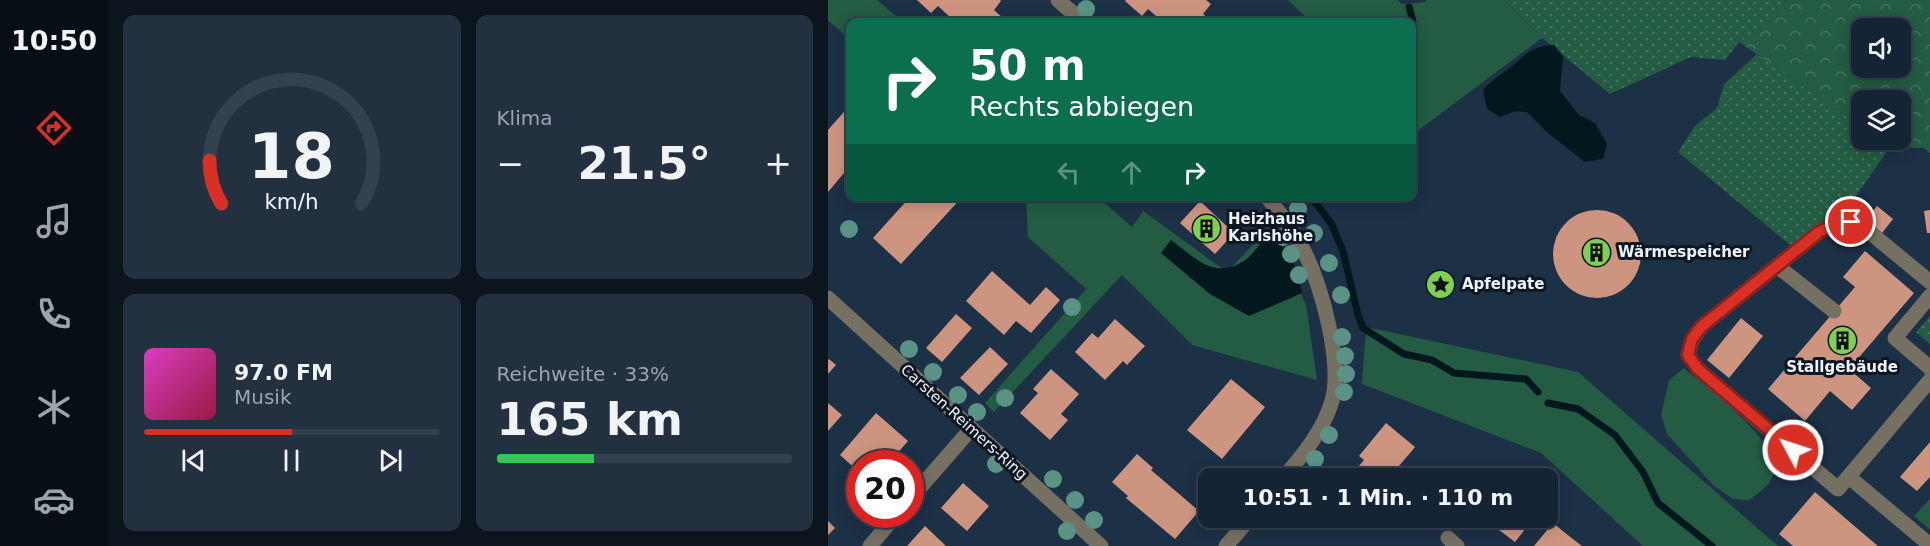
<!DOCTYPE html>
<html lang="de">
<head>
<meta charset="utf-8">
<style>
  :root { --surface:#152434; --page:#223040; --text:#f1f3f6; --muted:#9da4ac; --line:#34414f; --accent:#d93025 }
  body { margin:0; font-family:"DejaVu Sans",sans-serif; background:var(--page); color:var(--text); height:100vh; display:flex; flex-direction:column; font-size:22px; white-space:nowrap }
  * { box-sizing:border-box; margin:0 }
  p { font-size:20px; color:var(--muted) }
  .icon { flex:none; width:33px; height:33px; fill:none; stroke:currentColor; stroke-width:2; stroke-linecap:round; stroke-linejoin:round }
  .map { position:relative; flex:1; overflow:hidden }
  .sheet { display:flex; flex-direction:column; gap:15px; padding:15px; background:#0c141d; width:720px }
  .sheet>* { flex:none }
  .top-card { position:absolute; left:18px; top:18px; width:570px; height:183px; border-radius:12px; box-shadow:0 3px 15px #0003,0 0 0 2px var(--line); background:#0b6e4f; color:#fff; overflow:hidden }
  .controls { position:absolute; left:1023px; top:18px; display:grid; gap:12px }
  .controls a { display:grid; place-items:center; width:60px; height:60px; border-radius:12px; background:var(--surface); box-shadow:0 3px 15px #0003,0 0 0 2px var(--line); font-size:30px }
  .speed { position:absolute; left:18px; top:450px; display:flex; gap:12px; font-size:30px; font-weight:700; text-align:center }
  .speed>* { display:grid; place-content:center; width:78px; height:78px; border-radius:50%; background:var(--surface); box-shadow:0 3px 15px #0003,0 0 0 2px var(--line); line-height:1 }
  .speed .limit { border:9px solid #d22; background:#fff; color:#111 }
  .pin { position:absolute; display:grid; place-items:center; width:51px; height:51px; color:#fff; margin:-26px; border:3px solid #fff; border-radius:50%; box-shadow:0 2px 6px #0007 }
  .me { position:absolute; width:66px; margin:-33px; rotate:310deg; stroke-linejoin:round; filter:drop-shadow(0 0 4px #0008) }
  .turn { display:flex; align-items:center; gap:21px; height:126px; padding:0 24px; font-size:27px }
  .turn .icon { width:78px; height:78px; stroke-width:2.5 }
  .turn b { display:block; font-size:42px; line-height:51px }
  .lanes { display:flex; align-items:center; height:57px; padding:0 24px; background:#0003; justify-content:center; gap:30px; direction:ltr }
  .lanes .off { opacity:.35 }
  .big { font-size:45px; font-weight:600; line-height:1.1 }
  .sheet .tile { flex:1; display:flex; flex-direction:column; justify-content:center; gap:9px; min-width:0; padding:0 21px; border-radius:12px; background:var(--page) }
  .sheet .dial { align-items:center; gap:0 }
  .dial svg { height:156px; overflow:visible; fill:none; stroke:var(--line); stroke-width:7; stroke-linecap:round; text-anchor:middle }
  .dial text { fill:var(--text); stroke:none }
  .song { display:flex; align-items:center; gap:18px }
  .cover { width:72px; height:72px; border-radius:9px; background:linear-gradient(135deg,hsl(310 70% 55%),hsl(340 70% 35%)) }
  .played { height:6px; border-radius:3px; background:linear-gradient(90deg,var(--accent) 50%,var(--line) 50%) }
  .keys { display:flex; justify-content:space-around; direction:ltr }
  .heat { display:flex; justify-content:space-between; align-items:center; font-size:33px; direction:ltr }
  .charge { height:9px; border-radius:4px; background:linear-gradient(90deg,#34c759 33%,var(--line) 0) }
  .sheet .tiles { flex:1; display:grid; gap:15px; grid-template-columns:repeat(2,1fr) }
  .trip { position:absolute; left:370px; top:468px; width:360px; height:60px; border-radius:12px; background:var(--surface); box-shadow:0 3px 15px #0003,0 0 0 2px var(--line); font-weight:600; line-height:60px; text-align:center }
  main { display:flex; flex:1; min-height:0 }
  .tabs { display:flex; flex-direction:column; width:108px; justify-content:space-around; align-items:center; background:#080e15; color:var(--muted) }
  .tabs .icon { width:42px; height:42px }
  .tabs .on { color:var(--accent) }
  .tabs b { font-size:27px; color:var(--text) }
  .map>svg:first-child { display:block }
  .grass { fill:url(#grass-dots) }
  .forest { fill:url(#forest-crowns); fill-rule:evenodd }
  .green { fill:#235c43 }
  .water { fill:#02181c }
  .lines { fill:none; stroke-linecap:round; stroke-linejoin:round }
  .stream { stroke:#02181c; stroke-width:7 }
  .building { fill:#cd9580 }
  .minor { stroke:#767063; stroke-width:15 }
  .tree { fill:#5a9386 }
  .route-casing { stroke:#8d1f18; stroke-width:15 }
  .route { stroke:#d93025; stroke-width:10 }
  .labels { text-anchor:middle; stroke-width:6; stroke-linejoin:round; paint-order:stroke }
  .poi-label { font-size:15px; font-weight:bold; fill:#ecf3fc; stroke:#0e1721; text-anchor:start }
  .street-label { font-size:15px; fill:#ecf3fc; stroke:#0e1721 }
</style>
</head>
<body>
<main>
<nav class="tabs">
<b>10:50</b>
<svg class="icon on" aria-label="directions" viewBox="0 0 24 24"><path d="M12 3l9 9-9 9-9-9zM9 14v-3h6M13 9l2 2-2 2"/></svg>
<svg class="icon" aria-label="music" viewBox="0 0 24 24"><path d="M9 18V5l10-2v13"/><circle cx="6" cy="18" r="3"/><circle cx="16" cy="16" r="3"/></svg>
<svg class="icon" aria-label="phone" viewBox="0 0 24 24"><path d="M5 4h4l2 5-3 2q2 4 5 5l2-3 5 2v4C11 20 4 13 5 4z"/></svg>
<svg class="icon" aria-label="climate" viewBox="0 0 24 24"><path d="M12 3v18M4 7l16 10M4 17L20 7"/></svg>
<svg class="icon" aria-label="car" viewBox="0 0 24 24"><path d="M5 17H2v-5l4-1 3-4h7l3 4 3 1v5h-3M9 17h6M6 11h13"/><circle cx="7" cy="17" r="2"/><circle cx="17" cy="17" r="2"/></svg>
</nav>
<section class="sheet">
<div class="tiles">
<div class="tile dial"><svg viewBox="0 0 100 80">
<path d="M14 69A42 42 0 1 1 86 69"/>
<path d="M14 69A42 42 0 0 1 8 47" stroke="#d93025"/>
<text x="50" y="56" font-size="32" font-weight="700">18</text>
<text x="50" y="72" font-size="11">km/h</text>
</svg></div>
<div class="tile"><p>Klima</p>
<div class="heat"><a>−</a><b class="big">21.5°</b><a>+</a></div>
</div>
<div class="tile">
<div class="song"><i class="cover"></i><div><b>97.0 FM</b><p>Musik</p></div></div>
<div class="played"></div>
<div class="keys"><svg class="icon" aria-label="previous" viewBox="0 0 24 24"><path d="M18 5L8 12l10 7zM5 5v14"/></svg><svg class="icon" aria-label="pause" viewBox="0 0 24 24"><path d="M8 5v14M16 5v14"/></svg><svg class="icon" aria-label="next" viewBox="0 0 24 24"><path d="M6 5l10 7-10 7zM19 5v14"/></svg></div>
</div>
<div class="tile"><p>Reichweite · 33%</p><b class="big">165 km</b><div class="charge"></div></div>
</div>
</section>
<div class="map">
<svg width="1102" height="546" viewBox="0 0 1102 546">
  <defs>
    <pattern id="grass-dots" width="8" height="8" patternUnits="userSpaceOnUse" patternTransform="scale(1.5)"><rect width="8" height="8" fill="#235c43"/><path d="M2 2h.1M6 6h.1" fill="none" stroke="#43745f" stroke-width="1.8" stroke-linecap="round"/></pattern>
    <pattern id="forest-crowns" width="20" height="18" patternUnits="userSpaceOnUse" patternTransform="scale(1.5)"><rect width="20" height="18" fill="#235c43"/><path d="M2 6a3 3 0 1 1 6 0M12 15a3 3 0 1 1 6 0" fill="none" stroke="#43745f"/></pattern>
  </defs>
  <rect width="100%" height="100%" fill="#1c3046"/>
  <g class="grass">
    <path d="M676 0H959L938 28 911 42 897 60 863 57 782 94 714 38Z"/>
    <path d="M929 54 1033 127 1034 140H1051L1062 147 1017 212 962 245 850 152 867 126 889 108 896 84Z"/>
    <path d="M1102 316V344L1088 332Z"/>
  </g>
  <path class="forest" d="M959 0H1102V153L1096 148 1062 147 1051 140H1072V100H1034L1033 127 911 42 938 28ZM1034 28H1072V68H1034Z"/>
  <g class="green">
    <path d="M0 0H49L75 22H22V40L0 20Z"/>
    <path d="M460 0H570L574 4 597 2 599 0H676L714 38 584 135V22H483Z"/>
    <path d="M198 197H270L304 227 315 211 399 272 442 227 478 305 489 380 364 345 294 275 166 412 157 403 258 289 200 237Z"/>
    <path d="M538 327 750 372 950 546H815L713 453 534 384Z"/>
    <path d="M856 368C878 387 949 439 946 469 945 484 932 492 921 500L905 499 885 485 839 434 833 415 841 380Z"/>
    <path d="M1102 499V530L1086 516Z"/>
  </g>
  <g class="water">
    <path d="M726 45 735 56 732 91 751 115 767 123 779 144 775 159 757 162 720 133 699 112 687 111 672 117 659 109 655 90C663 81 671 76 680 69 700 54 699 47 726 45Z"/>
    <path d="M440 234C462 248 469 267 474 293L421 316 382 294 333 253 343 240C365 256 385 280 414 262 424 257 433 242 440 234Z"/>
  </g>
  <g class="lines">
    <g class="stream">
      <path d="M581 7 585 21 584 24"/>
      <path d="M482 196 503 223 515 251 530 315 535 328 576 354 604 360 626 373 698 379 710 392"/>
      <path d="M720 403 750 409 787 435 815 472 830 503 884 546"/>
    </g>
  </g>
  <g class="building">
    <path d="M89 0H172L173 1 166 10 179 22H125L126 21 110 6 103 13Z"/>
    <path d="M298 0H378L383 4 375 14 385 22H335L320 9 314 16 297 1Z"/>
    <path d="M190 16 197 22H184Z"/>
    <path d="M22 105V166L0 192V130Z"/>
    <path d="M83 196H135L73 264 45 238Z"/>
    <path d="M310 196H322L317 203Z"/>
    <path d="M372 201 406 233 387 254 352 223Z"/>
    <path d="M1049 206 1065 219 1054 233 1038 219Z"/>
    <circle cx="769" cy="254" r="44"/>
    <path d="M1102 210V233H1099L1096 211Z"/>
    <path d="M1037 251 1086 293 1021 369 1043 388 1024 410 1002 391 977 421 940 389 1027 287 1015 277Z"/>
    <path d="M164 271 202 305 218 287 232 300 203 333 188 321 176 335 138 301Z"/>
    <path d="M128 314 144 328 114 362 98 348Z"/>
    <path d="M913 318 935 336 901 378 879 360Z"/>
    <path d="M287 319 317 346 299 365 295 361 277 380 247 352 264 333 270 338Z"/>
    <path d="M162 347 180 364 151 395 132 378Z"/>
    <path d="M1 359 8 365 0 374V360Z"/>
    <path d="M223 369 251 394 233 414 240 420 222 440 192 413 210 393 205 389Z"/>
    <path d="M403 379 437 407 394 459 359 430Z"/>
    <path d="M0 403 14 415 0 431Z"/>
    <path d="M48 413 80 441 60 464H32V473L12 455Z"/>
    <path d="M558 423 587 447 561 478H521L536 460 531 456Z"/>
    <path d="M1102 442V477L1089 491 1072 477Z"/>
    <path d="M309 454 325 468 323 470 371 511 347 539 298 498 300 496 284 482Z"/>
    <path d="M661 466 676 478H651Z"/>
    <path d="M135 483 161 506 139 531 113 508Z"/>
    <path d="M987 492 1024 524 1050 546H965L951 534Z"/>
    <path d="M655 518H706L687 542Z"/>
    <path d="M0 521 7 528 0 535Z"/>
    <path d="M725 523 741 536 754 546H706Z"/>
    <path d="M97 526 118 546H79Z"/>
  </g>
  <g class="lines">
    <g class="minor">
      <path d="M230 0 255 22"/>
      <path d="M438 196C452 213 465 229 475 249 493 284 515 362 504 401 495 431 475 455 455 478"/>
      <path d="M949 266 1006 311"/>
      <path d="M1102 282 1033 225C1016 221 1007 224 991 232L873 327 864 340 860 355 870 369 1010 489 1102 380"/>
      <path d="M1102 296 1067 338 1102 368"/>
      <path d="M0 298 273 546"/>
      <path d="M1021 477 1102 545"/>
      <path d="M82 499 143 429"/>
      <path d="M620 538 629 546"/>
      <path d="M42 546 69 514"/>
      <path d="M398 546 422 518"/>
    </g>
  </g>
  <g class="tree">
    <circle cx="258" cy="9" r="9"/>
    <circle cx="470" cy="209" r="9"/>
    <circle cx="21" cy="229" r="9"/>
    <circle cx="486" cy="233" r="9"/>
    <circle cx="455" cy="237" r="9"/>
    <circle cx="463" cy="254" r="9"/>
    <circle cx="501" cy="263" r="9"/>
    <circle cx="471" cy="275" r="9"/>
    <circle cx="513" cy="295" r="9"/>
    <circle cx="244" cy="307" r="9"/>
    <circle cx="514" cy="337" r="9"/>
    <circle cx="81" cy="349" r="9"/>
    <circle cx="517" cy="356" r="9"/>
    <circle cx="105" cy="372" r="9"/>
    <circle cx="518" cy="374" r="9"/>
    <circle cx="516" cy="392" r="9"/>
    <circle cx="130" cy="395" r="9"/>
    <circle cx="177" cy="398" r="9"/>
    <circle cx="149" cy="412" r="9"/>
    <circle cx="501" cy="435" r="9"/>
    <circle cx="487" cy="459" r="9"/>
    <circle cx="168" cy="464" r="9"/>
    <circle cx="225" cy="479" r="9"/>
    <circle cx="247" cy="500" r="9"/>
    <circle cx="266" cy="520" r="9"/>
    <circle cx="239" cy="531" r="9"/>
  </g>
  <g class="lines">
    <defs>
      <path id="route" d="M965 450 870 369 860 355 864 339 873 327 991 232 1010 223 1023 222"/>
    </defs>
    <use href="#route" class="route-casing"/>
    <use href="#route" class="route"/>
  </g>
  <defs>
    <symbol id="building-disc" viewBox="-11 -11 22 22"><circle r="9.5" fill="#7ed053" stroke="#0e1721"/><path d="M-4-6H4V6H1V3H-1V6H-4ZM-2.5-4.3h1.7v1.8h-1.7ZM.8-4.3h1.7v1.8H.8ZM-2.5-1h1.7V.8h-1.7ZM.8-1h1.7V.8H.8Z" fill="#111"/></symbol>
    <symbol id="sight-disc" viewBox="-11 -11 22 22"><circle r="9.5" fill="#7ed053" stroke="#0e1721"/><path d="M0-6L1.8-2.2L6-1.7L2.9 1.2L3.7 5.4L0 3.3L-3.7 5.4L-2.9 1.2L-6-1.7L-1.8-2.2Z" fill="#111"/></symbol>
  </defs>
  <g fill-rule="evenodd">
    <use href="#building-disc" x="362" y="212" width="33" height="33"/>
    <use href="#building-disc" x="752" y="236" width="33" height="33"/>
    <use href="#sight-disc" x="596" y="268" width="33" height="33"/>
    <use href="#building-disc" x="998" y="324" width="33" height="33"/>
  </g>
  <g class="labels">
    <g class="poi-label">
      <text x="400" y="224">Heizhaus<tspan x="400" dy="17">Karlshöhe</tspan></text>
      <text x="790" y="257">Wärmespeicher</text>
      <text x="634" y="289">Apfelpate</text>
      <text x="1014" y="372" text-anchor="middle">Stallgebäude</text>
    </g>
    <g class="street-label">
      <text transform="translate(136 422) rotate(42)" y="5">Carsten-Reimers-Ring</text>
    </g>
  </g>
</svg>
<div class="controls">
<a><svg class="icon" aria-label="sound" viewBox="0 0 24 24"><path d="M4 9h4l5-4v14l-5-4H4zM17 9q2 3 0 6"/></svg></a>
<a><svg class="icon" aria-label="layers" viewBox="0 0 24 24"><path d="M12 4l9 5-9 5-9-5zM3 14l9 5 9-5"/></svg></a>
</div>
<div class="speed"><div class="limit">20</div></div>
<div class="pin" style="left:1023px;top:222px;background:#d93025"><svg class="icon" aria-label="arrive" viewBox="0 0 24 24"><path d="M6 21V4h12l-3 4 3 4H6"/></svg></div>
<svg class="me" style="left:965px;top:450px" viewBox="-20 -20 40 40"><circle r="17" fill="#d93025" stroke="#fff" stroke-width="3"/><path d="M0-11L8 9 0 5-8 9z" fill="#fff"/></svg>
<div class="trip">10:51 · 1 Min. · 110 m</div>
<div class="top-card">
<div class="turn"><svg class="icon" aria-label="right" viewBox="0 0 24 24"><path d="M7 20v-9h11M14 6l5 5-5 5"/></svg><div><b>50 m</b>Rechts abbiegen</div></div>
<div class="lanes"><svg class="icon off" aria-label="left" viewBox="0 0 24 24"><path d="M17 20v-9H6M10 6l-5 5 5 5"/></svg><svg class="icon off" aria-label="ahead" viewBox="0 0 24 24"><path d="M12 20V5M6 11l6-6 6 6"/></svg><svg class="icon" aria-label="right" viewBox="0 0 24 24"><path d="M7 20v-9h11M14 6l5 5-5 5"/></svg></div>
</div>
</div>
</main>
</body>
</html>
